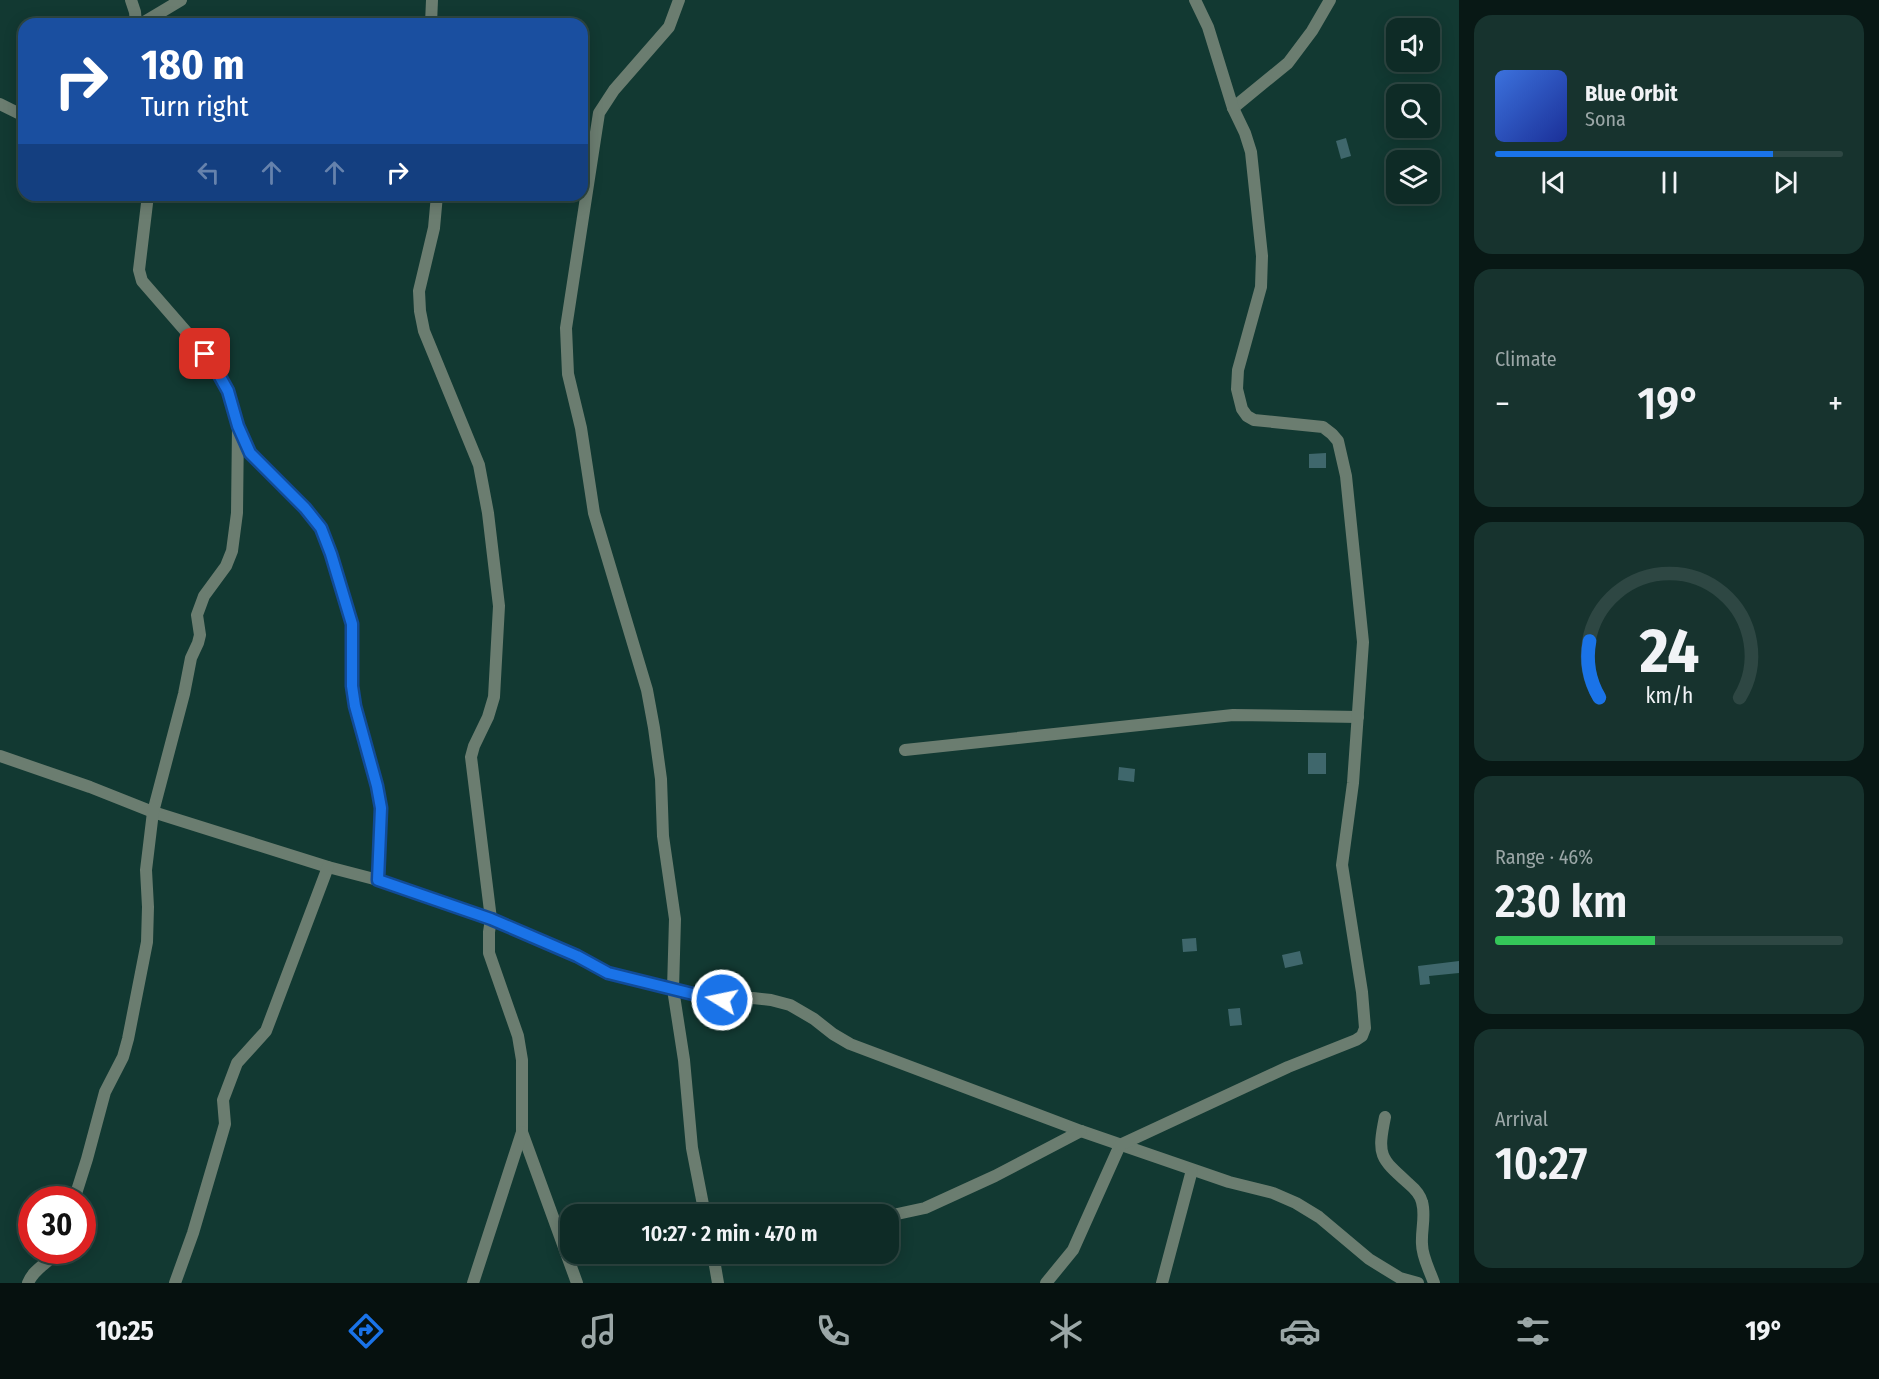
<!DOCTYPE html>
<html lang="en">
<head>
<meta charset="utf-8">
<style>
  :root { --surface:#0e2b26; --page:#17332e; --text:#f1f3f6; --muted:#9ba7a7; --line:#2e4743; --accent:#1a73e8 }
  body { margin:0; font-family:"Fira Sans Condensed",sans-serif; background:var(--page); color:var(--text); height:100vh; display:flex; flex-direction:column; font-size:22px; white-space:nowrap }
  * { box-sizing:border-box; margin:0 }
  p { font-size:20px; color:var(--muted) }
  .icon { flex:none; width:33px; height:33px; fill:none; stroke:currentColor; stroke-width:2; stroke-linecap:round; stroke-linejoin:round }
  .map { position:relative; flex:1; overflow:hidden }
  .side { display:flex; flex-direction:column; gap:15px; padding:15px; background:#081815; width:420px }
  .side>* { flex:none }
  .hud { position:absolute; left:18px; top:18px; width:570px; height:183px; border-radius:18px; box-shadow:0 3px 15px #0003,0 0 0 2px var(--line); background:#1a4fa0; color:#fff; overflow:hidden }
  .buttons { position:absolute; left:1386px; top:18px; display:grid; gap:12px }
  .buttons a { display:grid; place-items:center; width:54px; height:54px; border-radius:12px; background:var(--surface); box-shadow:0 3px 15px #0003,0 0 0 2px var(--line); font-size:30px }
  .speed { position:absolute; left:18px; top:1186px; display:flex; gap:12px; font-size:30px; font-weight:700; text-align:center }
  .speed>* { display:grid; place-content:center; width:78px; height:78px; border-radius:50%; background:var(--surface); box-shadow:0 3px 15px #0003,0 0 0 2px var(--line); line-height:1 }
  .speed .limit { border:9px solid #d22; background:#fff; color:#111 }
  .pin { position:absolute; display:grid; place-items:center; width:51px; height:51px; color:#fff; margin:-26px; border-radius:12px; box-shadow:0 3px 9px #0006 }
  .me { position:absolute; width:66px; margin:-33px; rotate:280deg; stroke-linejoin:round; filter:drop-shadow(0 0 4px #0008) }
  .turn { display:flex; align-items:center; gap:21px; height:126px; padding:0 24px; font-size:27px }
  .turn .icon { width:78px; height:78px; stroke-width:2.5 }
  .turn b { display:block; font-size:42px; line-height:51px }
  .lanes { display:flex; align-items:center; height:57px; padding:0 24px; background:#0003; justify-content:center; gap:30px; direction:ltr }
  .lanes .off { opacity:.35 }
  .big { font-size:45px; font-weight:600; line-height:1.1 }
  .side .card { flex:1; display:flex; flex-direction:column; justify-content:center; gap:9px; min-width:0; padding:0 21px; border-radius:18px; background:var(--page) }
  .side .dial { align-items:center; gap:0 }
  .dial svg { height:156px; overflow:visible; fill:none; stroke:var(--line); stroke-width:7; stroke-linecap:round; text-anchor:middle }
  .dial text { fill:var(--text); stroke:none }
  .song { display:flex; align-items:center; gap:18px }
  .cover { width:72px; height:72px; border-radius:9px; background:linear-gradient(135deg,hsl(220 70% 55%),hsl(230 70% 35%)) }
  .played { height:6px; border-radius:3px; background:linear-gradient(90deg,var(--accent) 80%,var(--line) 80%) }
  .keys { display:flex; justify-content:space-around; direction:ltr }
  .heat { display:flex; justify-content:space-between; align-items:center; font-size:33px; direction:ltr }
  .charge { height:9px; border-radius:4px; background:linear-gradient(90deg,#34c759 46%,var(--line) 0) }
  .trip { position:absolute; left:560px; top:1204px; width:339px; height:60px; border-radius:18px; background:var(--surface); box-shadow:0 3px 15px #0003,0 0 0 2px var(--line); font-weight:600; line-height:60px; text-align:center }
  .tabs { display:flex; height:96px; justify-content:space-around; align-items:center; background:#06110f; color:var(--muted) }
  .tabs .icon { width:42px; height:42px }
  .tabs .selected { color:var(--accent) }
  .tabs b { font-size:27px; color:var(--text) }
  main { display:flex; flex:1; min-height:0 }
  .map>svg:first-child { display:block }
  .building { fill:#3f676c }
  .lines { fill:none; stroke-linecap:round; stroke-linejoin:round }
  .minor { stroke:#6b7d70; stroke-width:12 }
  .route-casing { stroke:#114b97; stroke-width:15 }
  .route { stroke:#1a73e8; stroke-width:10 }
</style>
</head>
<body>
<main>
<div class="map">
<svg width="1459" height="1283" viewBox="0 0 1459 1283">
  <rect width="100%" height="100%" fill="#123932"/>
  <g class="building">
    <path d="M1346 138 1351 156 1341 159 1336 141Z"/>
    <path d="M1326 453V468H1309V454Z"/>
    <rect x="1308" y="753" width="18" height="21"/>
    <path d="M1119 767 1135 769 1134 782 1118 780Z"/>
    <path d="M1196 938 1197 951 1183 952 1182 939Z"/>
    <path d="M1300 951 1303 964 1285 968 1282 955Z"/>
    <path d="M1459 961V973L1429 976 1430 984 1420 985 1418 966Z"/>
    <path d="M1240 1008 1242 1025 1230 1026 1228 1009Z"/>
  </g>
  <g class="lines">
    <g class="minor">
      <path d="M131 0 135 12 136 24"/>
      <path d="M679 0 669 27 614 90 599 113 566 328 568 374 581 428 594 513 647 690 654 728 661 779 663 836 675 919 673 989 684 1060 692 1148 705 1215"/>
      <path d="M141 24 181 0"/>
      <path d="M431 24 432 0"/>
      <path d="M0 104 24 116"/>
      <path d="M1233 108 1288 63 1312 31 1330 0"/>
      <path d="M148 195 139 270 142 281 196 343 214 366 228 391 238 426 250 452 305 508 321 528 331 554 352 624V686L355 706 377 786 381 808 378 880"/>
      <path d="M437 195 434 228 419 291 420 311 424 331 479 465 488 513 499 606 494 697 488 717 474 746 471 757 491 919 489 932V953L518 1036 522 1060V1132L577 1283"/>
      <path d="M905 750 1233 715 1358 717"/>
      <path d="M0 756 90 787 153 812 328 867 378 880 491 919 577 956 611 974 713 999 753 998 771 1000 790 1005 814 1019 833 1034 850 1044 1081 1131 1229 1182 1273 1193 1296 1203 1319 1217 1369 1259 1400 1278 1418 1283"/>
      <path d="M1385 1117C1377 1156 1380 1158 1409 1184 1415 1189 1420 1194 1422 1202 1426 1216 1421 1230 1422 1244 1422 1257 1430 1271 1434 1283"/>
      <path d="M74 1200 87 1159 105 1092 123 1057 128 1039 147 942 148 907 146 870 153 812 184 694 191 658 198 643 200 635 197 615 204 596 226 566 232 551 237 513 238 426"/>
      <path d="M773 1215C808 1207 843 1210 878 1215"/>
      <path d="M888 1216 925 1208 995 1176 1081 1131"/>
      <path d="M713 1254 718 1283"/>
      <path d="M28 1283C34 1268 48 1264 57 1251"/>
      <path d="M175 1283 193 1233 223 1131 225 1124 223 1100 237 1063 266 1031 328 867"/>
      <path d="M473 1283 522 1132"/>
      <path d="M1046 1283 1073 1250 1120 1145 1288 1067 1356 1040 1362 1036 1365 1028 1362 992 1342 865 1353 783 1363 642 1346 476 1338 441 1332 434 1323 427 1254 420 1247 416 1242 409 1237 389 1238 370 1261 287 1262 256 1251 152 1245 133 1233 108 1208 27 1195 0"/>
      <path d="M1162 1283 1192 1170"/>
    </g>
  </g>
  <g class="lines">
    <defs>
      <path id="route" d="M205 354 214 366 228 391 238 426 250 453 305 508 321 528 331 554 352 624V686L355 706 377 786 381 808 378 880 491 919 577 956 608 973 713 999 722 1000"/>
    </defs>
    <use href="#route" class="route-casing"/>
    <use href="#route" class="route"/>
  </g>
</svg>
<div class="buttons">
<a><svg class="icon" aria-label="sound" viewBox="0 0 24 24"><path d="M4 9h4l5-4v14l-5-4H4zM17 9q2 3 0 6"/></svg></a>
<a><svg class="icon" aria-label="search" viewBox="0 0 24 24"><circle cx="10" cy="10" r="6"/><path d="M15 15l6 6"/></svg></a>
<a><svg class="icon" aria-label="layers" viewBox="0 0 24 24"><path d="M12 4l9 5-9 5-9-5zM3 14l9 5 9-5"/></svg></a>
</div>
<div class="speed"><div class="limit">30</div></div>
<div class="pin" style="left:205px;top:354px;background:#d93025"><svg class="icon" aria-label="arrive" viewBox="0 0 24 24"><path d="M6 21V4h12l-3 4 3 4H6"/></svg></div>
<svg class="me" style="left:722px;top:1000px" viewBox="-20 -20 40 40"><circle r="17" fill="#1a73e8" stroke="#fff" stroke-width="3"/><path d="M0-11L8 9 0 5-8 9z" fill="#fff"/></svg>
<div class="trip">10:27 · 2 min · 470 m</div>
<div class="hud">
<div class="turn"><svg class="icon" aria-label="right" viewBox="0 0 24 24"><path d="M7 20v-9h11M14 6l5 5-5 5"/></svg><div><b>180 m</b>Turn right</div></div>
<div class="lanes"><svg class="icon off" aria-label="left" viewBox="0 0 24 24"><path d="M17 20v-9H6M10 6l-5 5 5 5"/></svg><svg class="icon off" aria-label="ahead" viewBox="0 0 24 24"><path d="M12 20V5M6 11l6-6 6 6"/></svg><svg class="icon off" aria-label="ahead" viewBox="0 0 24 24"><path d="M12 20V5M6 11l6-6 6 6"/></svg><svg class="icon" aria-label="right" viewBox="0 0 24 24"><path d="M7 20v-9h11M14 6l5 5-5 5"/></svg></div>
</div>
</div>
<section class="side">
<div class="card">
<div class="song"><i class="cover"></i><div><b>Blue Orbit</b><p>Sona</p></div></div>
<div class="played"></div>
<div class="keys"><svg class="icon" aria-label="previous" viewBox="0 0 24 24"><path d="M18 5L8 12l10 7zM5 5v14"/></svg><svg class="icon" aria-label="pause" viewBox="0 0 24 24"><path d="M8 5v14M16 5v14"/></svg><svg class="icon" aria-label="next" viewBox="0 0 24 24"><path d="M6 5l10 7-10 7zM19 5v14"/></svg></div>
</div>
<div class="card"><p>Climate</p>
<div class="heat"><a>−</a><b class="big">19°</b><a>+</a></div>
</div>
<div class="card dial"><svg viewBox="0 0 100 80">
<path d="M14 69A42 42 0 1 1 86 69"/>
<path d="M14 69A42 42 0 0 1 9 40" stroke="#1a73e8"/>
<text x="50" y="56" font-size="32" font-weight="700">24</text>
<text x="50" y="72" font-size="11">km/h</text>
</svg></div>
<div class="card"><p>Range · 46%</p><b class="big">230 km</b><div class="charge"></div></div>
<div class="card"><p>Arrival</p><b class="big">10:27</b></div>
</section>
</main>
<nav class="tabs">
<b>10:25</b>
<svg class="icon selected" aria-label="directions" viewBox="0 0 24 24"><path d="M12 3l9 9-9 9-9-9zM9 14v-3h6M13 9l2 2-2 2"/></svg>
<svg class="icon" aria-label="music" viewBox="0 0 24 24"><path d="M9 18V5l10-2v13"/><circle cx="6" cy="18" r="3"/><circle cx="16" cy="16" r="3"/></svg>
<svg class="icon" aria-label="phone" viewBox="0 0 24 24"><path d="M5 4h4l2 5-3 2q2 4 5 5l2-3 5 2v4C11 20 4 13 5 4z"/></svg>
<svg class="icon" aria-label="climate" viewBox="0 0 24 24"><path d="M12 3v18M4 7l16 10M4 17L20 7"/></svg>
<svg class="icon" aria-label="car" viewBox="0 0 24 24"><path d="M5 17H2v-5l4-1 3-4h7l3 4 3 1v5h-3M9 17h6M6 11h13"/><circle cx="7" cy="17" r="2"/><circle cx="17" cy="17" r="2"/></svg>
<svg class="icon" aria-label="filters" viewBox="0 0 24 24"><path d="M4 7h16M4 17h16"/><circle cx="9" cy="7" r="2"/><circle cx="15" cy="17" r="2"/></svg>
<b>19°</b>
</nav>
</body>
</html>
